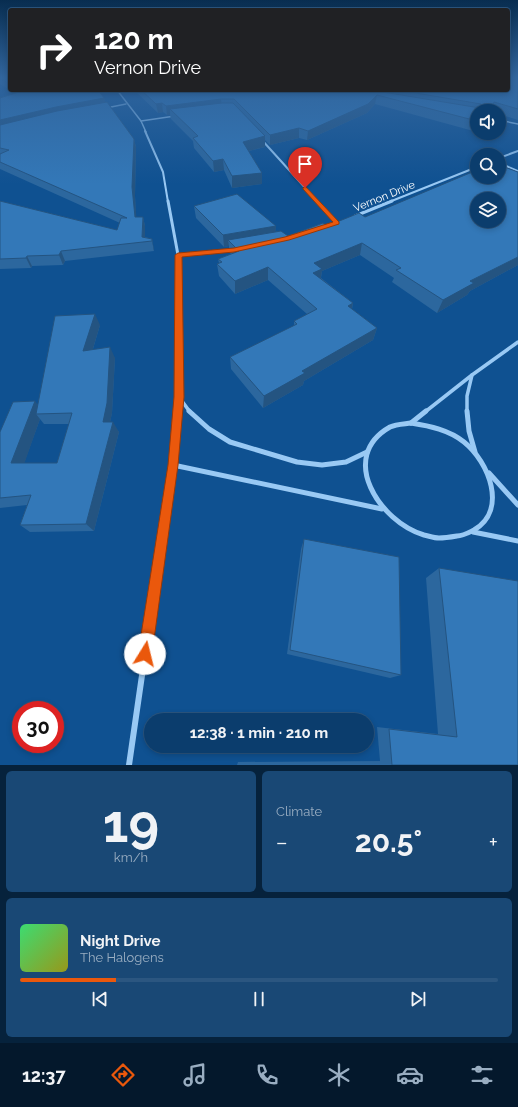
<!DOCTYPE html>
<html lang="en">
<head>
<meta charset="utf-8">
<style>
  :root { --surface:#0b3d6d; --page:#194875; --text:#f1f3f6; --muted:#9aaec2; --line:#2b5680; --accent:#ea580c }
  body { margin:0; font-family:Raleway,sans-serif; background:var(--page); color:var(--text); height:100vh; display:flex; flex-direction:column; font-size:15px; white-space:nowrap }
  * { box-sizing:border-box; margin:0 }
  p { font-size:13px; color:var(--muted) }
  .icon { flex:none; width:22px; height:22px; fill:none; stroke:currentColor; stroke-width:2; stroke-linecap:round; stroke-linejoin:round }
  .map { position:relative; height:765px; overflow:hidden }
  .panel { display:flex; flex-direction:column; gap:6px; padding:6px; background:#06223c; flex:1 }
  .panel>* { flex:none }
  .guide { position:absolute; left:8px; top:8px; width:502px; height:84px; border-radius:4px; box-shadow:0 2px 6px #0003,0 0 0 1px var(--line); background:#202124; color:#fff; overflow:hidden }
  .tools { position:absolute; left:470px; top:104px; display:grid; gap:8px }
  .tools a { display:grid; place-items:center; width:36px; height:36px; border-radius:50%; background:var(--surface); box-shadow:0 2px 6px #0003,0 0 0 1px var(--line); font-size:20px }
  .speed { position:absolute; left:12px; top:701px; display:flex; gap:8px; font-size:20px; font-weight:700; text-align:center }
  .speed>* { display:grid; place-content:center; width:52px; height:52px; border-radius:50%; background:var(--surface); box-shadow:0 2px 6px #0003,0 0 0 1px var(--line); line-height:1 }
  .speed .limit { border:6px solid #d22; background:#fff; color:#111 }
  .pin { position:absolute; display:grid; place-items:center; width:34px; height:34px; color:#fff; margin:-41px -17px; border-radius:50% 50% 50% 0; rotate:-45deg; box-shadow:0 0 4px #0007 }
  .pin .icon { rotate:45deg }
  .me { position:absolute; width:44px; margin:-22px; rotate:9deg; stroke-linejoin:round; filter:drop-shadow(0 0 3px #0008) }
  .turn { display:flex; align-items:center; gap:14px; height:84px; padding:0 20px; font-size:18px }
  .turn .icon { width:52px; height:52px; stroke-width:2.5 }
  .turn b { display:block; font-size:28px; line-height:34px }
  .big { font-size:30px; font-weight:700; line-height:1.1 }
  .panel .tile { flex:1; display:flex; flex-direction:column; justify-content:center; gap:6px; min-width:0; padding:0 14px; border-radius:6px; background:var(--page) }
  .panel .dial { align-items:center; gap:0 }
  .dial b { font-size:52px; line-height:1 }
  .song { display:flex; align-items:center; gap:12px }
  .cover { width:48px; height:48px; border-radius:6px; background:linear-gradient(135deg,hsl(140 70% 55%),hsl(60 70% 35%)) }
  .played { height:4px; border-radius:2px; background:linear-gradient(90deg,var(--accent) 20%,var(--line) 20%) }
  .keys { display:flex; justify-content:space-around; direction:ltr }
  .heat { display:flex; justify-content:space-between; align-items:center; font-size:22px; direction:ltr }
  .panel .tiles { flex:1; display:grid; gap:6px; grid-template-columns:1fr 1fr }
  .tile:last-child { grid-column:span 2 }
  .trip { position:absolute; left:144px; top:713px; width:230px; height:40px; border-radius:20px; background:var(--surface); box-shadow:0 2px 6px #0003,0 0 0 1px var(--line); font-weight:700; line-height:40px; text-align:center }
  .menu { display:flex; height:64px; justify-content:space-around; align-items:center; background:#04182c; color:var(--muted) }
  .menu .icon { width:28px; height:28px }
  .menu .active { color:var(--accent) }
  .menu b { font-size:18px; color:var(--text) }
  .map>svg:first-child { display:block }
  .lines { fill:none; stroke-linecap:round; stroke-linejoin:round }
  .street-far5 { stroke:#99c9f4; stroke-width:1.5 }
  .street-far4 { stroke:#99c9f4; stroke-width:2 }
  .street-far3 { stroke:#99c9f4; stroke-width:3 }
  .street-far2 { stroke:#99c9f4; stroke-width:3.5 }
  .street-far1 { stroke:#99c9f4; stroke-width:5 }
  .street { stroke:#99c9f4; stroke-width:6 }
  .wall { fill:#2c679e; fill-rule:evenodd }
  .shaded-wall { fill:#245481 }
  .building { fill:#3378b8; stroke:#245481; fill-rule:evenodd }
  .route { fill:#ea580c; stroke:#983908 }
  .labels { text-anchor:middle; stroke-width:4; stroke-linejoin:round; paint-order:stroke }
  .far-street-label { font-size:11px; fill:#fff; stroke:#0f5191 }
</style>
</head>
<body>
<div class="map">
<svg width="518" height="765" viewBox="0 0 518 765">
  <rect width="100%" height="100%" fill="#0f5191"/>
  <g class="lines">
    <g class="street-far5">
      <path d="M117 90 141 121 146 132"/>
      <path d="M106 108 126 104"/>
      <path d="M499 120 518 124"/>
      <path d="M141 121 175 116"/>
    </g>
    <g class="street-far4">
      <path d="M145 131 163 172 168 202"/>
      <path d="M261 139 318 202"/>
      <path d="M499 158 518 151"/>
      <path d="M499 163 518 171"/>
      <path d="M389 202 477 167"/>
    </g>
    <g class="street-far3">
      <path d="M168 201 178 255V294"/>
      <path d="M317 201 337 223"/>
      <path d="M355 216 392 201"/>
      <path d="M178 255 233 250"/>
    </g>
    <g class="street-far2">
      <path d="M179 397 190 412"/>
      <path d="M178 412 179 397 178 293"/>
      <path d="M425 412 472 375 518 342"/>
      <path d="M467 412V396L472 375"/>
    </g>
    <g class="street-far1">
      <path d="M189 411 209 429 230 442 297 462 322 465 346 462 367 452"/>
      <path d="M467 411 469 431 475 452"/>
      <path d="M411 423C430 426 449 430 464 442 489 462 508 510 474 530 468 533 463 536 457 536 451 537 445 538 439 538 434 538 429 536 424 535 380 522 337 457 390 427 396 424 404 424 411 423Z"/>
      <path d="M411 423 426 411"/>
      <path d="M173 465 382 509"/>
      <path d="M489 473 518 505"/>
      <path d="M473 532 518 541"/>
      <path d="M158 566 173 465 178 411"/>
    </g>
    <path class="street" d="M129 765 158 565"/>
  </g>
  <g class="wall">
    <path d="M0 77H10V90L0 84Z"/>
    <path d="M518 77V120L499 114V111H477V132L375 104 367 113 307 140 299 138 270 145 265 140V147L249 151 262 184 232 188 224 170 214 172 194 148 193 141 171 119 170 115H167L163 112 158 113 134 90H508Z"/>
    <path d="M10 90H98L104 98 105 102 134 139 136 147 135 196 136 217H143L145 226V237L152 239 154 251 65 261 63 265 32 266 31 268 0 269V201L117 230 120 223 0 169V98L16 93Z"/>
    <path d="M518 172V265L470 291 467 295 437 313 392 282 394 278 360 255 322 271 321 278 353 303 352 309 377 328 373 340 304 381 303 385 263 408 231 369 230 357 294 326V321L307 314 268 280 235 294 219 276 217 264 219 263 218 259 231 254 229 252V246L224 247 196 218 194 206 276 226 275 232 288 236 327 226 365 217Z"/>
    <path d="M100 325 93 349 115 358 112 413 110 422 119 432 94 531 30 532 20 525 27 505 0 508V432L38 405ZM40 419 44 424H69L57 463H24Z"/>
    <path d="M304 539 401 675 390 678 287 654 301 549Z"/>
    <path d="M439 568 518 765H237L238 762 380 761 377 727 438 734 426 578Z"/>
  </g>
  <g class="shaded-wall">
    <path d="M377 95 375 104 367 113 307 140 308 131Z"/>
    <path d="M104 98 106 106 0 129V120L56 107Z"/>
    <path d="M221 99 222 108 170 109V115H167L166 106Z"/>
    <path d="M162 103 163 112 158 113 156 104Z"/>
    <path d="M299 128V138L270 145V135Z"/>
    <path d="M265 136V147L244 152 243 142Z"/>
    <path d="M134 139 136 147 135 196 137 227 135 217 132 187Z"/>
    <path d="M223 159 224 170 214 172 213 161Z"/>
    <path d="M262 173V184L232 188V176Z"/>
    <path d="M143 217 145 226V242L142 237Z"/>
    <path d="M276 226 275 238 228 240 229 246 224 247 223 235Z"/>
    <path d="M152 239 154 249V251L152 241Z"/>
    <path d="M362 243 360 255 322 271 320 282 312 285 314 263Z"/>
    <path d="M61 251 65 261 63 265 59 255Z"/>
    <path d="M27 256 32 266 31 268 26 258Z"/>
    <path d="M518 257V265L470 291 467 295 437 313 443 300 470 281Z"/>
    <path d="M268 267V280L235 294V281Z"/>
    <path d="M353 303 350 315 348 306Z"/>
    <path d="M95 314 100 325 89 362 83 351Z"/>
    <path d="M377 328 373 340 304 381 303 385 263 408 264 396 302 371Z"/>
    <path d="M110 347 115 358 112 413 108 432 103 422Z"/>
    <path d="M35 401 43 412 36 414 40 419 21 473 11 463Z"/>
    <path d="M113 422 119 432 94 531 86 524Z"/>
  </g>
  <g class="building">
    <path d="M0 77H10V84L0 79Z"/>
    <path d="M508 77H518V109L494 102 491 111H477V121L377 95 368 104 308 131 299 128 270 135 234 99H221L166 106 162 103 156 104 141 90H371L480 108 483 107 481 104 398 90H508Z"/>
    <path d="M21 90H98L104 98 56 107 0 120V98L22 91Z"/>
    <path d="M107 102 134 139 132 187 135 217H143L142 237 152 239V241L61 251 59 255 27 256 26 258 0 259V201L117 230 121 218H127L0 162V154L9 150 0 148V125L57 111Z"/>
    <path d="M222 103H233L265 136 243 142 262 173 232 176 223 159 213 161 193 138 198 136 170 109Z"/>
    <path d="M499 165 518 172V257L470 281 474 283 443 300 396 270 401 268 362 243 314 263 322 269 313 273 353 303 348 306 377 328 302 371 305 373 264 396 230 357 297 324 294 321 317 309 268 267 235 281 217 264 222 262 218 259 239 251 228 240 281 231 288 236 323 223 327 226 359 213 365 217 477 170V177H499ZM477 199H499V221H477Z"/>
    <path d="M237 194 276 226 223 235 194 206Z"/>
    <path d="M95 314 83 351 110 347 107 403 103 422H113L86 524 20 525 31 495 0 498V432L13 402 35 401 11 463H57L72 413 36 414 55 316Z"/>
    <path d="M304 539 399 557 401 675 290 650Z"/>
    <path d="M439 568 518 581V765H392L389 729 457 737Z"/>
  </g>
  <linearGradient id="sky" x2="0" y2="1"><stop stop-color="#082d50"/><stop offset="0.42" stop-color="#31659d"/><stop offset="1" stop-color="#31659d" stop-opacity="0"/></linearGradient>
  <rect width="518" height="184" fill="url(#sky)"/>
  <path class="route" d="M305 186 339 222V224L289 240 234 252 182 257 184 397 178 465 152 654 150 660 145 662 140 660 138 654 168 465 174 397 175 255 178 253 234 248 285 237 333 222 303 189V188Z"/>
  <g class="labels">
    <g class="far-street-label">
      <text transform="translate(384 196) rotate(-22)" y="4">Vernon Drive</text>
    </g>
  </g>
</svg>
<div class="tools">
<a><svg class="icon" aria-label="sound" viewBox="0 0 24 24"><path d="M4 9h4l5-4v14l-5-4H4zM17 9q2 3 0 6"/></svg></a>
<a><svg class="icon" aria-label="search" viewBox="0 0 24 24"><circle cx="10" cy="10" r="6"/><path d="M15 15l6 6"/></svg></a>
<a><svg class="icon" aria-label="layers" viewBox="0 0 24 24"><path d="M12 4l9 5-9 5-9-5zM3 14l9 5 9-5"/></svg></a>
</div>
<div class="speed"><div class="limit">30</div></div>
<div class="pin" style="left:305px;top:188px;background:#d93025"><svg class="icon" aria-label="arrive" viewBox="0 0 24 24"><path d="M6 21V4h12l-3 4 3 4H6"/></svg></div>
<svg class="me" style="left:145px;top:654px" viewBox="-20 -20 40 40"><circle r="19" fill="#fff"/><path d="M0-13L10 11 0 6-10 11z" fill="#ea580c"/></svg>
<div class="trip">12:38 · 1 min · 210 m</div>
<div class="guide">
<div class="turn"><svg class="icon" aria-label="right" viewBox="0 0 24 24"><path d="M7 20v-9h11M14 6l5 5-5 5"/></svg><div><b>120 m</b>Vernon Drive</div></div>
</div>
</div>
<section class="panel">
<div class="tiles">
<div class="tile dial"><b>19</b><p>km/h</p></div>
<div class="tile"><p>Climate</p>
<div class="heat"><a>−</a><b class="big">20.5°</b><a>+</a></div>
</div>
<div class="tile">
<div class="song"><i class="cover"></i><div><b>Night Drive</b><p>The Halogens</p></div></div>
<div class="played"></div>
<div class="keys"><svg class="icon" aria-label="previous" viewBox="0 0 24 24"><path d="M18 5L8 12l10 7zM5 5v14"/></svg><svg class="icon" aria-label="pause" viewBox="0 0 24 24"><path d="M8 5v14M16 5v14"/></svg><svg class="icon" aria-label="next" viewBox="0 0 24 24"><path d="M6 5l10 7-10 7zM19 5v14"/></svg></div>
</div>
</div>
</section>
<nav class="menu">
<b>12:37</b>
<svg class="icon active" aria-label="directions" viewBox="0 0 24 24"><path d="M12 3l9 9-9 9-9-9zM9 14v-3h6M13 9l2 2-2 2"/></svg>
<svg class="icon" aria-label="music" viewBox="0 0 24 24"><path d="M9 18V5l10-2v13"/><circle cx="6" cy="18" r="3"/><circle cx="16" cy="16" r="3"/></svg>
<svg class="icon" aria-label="phone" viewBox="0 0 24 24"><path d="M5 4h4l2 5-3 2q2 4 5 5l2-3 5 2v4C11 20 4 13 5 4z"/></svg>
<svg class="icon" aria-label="climate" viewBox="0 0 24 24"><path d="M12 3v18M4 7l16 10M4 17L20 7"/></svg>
<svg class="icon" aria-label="car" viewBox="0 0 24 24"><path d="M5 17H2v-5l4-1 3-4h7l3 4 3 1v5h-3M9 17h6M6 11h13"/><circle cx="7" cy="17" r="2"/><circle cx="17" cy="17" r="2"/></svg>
<svg class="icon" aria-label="filters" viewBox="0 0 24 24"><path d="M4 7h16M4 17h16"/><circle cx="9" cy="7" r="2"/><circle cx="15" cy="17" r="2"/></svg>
</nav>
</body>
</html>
